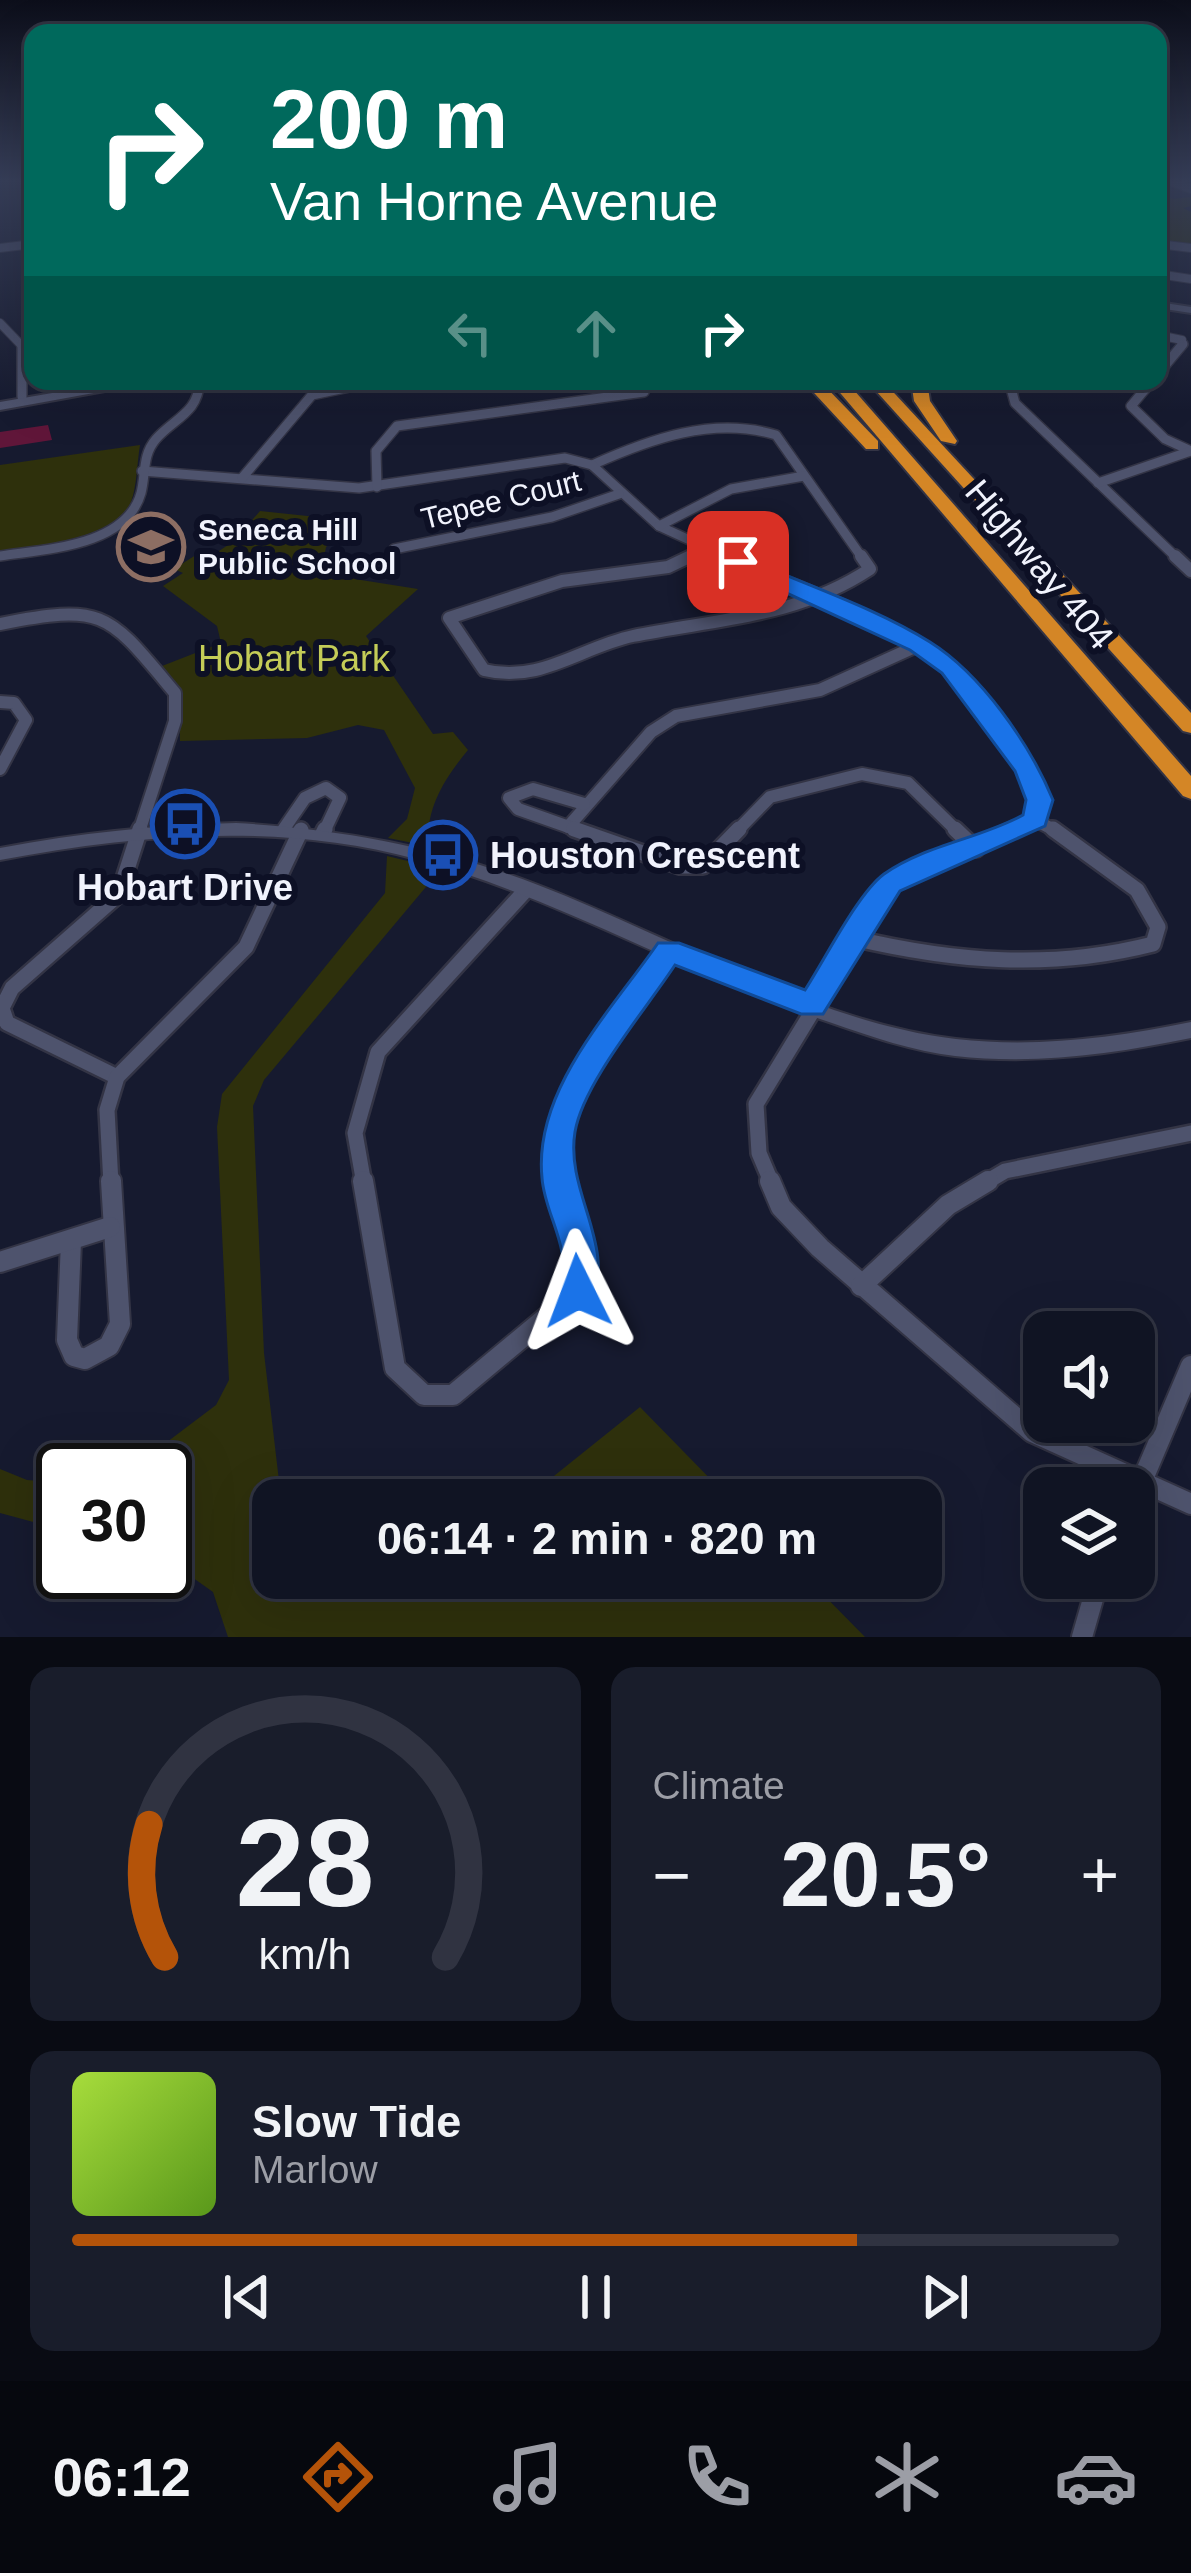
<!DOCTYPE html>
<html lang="en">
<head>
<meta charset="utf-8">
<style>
  :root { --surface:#101423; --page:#191d2b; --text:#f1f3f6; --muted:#9c9ea6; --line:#303341; --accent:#b45309 }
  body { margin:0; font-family:Helvetica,sans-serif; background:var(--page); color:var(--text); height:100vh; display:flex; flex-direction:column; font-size:45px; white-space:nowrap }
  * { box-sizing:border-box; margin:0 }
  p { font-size:39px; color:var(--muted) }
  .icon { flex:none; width:66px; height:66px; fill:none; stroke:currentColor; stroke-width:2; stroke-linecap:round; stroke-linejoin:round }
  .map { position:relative; height:1637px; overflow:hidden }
  .details { display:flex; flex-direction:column; gap:30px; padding:30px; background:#090b13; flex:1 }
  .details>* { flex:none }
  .hud { position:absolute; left:24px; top:24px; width:1143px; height:366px; border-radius:24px; box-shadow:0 12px 48px #0002,0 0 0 3px var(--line); background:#00695c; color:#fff; overflow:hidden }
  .fabs { position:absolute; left:1023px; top:1311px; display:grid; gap:24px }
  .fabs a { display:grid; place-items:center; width:132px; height:132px; border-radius:24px; background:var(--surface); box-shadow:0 12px 48px #0002,0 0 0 3px var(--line); font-size:60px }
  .speed { position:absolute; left:36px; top:1443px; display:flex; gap:24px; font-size:60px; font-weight:700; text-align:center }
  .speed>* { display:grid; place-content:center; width:156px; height:156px; border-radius:50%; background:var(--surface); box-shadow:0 12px 48px #0002,0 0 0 3px var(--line); line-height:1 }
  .speed .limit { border:6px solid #111; border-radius:18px; background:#fff; color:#111 }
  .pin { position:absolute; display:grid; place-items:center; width:102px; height:102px; color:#fff; margin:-51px; border-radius:24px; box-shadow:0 6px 18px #0006 }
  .me { position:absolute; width:132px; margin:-66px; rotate:357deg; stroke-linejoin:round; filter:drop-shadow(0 0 9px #0008) }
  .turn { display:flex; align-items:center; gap:42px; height:252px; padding:0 48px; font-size:54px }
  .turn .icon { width:156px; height:156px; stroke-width:2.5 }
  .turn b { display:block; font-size:84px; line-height:102px }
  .lanes { display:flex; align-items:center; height:114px; padding:0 48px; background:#0003; justify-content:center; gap:60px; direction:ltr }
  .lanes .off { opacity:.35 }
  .big { font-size:90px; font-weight:700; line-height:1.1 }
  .details .card { flex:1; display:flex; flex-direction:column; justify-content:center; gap:18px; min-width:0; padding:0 42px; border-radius:24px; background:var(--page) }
  .details .dial { align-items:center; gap:0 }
  .dial svg { height:312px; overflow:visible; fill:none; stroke:var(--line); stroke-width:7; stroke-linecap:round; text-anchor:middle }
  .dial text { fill:var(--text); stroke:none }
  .song { display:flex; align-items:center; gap:36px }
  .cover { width:144px; height:144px; border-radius:18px; background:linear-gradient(135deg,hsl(80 70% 55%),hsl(90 70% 35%)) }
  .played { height:12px; border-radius:6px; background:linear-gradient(90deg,var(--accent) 75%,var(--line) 75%) }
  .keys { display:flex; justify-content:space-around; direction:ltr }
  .heat { display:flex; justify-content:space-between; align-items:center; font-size:66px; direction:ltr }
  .details .tiles { flex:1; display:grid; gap:30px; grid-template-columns:1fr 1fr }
  .card:last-child { grid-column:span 2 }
  .trip { position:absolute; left:252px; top:1479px; width:690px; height:120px; border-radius:24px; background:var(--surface); box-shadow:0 12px 48px #0002,0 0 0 3px var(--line); font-weight:700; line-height:120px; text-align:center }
  .dock { display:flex; height:192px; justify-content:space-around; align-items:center; background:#06080e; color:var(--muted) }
  .dock .icon { width:84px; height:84px }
  .dock .on { color:var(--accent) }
  .dock b { font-size:54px; color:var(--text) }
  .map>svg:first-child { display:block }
  .green { fill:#2e300c }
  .building { fill:#601639 }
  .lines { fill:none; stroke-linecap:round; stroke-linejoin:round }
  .street-far4-casing { stroke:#333445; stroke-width:10 }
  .street-far3-casing { stroke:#333445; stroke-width:12 }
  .street-far2-casing { stroke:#333445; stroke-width:16 }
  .street-far1-casing { stroke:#333445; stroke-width:20 }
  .street-casing { stroke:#333445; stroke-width:24 }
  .secondary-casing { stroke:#333445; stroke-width:4 }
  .highway-casing { stroke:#333445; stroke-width:4 }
  .street-far4 { stroke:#4e536d; stroke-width:8 }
  .street-far3 { stroke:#4e536d; stroke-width:9 }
  .street-far2 { stroke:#4e536d; stroke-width:12 }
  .street-far1 { stroke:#4e536d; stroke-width:15 }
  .street { stroke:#4e536d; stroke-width:20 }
  .secondary { fill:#4e536d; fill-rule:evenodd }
  .highway { fill:#d48626; fill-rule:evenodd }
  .route { fill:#1a73e8; stroke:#114b97; stroke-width:3 }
  .labels { text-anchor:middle; stroke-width:12; stroke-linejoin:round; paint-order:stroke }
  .far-street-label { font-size:30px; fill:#f1f3fd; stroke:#0d1025 }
  .far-poi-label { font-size:30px; font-weight:bold; fill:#f1f3fd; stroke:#0d1025; text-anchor:start }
  .street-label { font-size:36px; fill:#f1f3fd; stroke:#0d1025 }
  .park-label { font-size:36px; fill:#c4cc57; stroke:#0d1025 }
  .poi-label { font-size:36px; font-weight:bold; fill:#f1f3fd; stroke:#0d1025; text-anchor:start }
</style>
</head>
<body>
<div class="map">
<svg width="1191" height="1637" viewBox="0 0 1191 1637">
  <rect width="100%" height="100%" fill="#161a2f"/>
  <g class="green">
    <path d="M1158 193 1173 199 1191 197V206L1183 208 1191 212V245L1158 241Z"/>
    <path d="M140 445C137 463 137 486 131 502 116 539 34 546 0 552V465Z"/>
    <path d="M260 511 355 521 326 547 324 558 334 571 361 580 418 589 366 636 433 734 453 732 468 750C444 779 426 808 428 846L388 838 407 819 415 788 384 730 358 725 307 738 180 741 179 686 162 666 221 643 217 626 163 586 183 573 174 569 202 551 213 555 234 541Z"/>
    <path d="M387 856 441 869 264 1080 253 1106 264 1353 279 1481 298 1500H273V1578H807L865 1637H228L213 1592 165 1558V1470H130L216 1405 229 1380 217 1127 222 1094 385 893Z"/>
    <path d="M640 1407 723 1492 741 1493 747 1500H524Z"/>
    <path d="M0 1469 27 1480 63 1483V1530L0 1513Z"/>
  </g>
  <path class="building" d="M48 425 52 440 0 448V432Z"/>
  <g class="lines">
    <defs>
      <g id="street-far4">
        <path d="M1173 182 1191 189"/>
        <path d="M1158 244 1191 248"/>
        <path d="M0 248 33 244"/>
        <path d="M1158 274 1191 279"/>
        <path d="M0 323 23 347"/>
        <path d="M1158 335 1182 340 1181 347"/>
      </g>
      <g id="street-far3">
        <path d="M22 344V397"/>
        <path d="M1158 374 1183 344"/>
        <path d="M1023 381 1012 392 1015 403 1178 559"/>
        <path d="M1152 381 1131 406 1165 439 1191 451"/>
        <path d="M592 465C650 439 713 416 776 435L863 559"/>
        <path d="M142 471 359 488 565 458 592 465 659 526 731 559"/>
        <path d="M242 478 312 395 378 381"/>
        <path d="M1098 483 1191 451"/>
        <path d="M377 487 376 451 397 426 644 392 633 381"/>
        <path d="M659 526 731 489 804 476"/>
        <path d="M394 549 552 517 619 494"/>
        <path d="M0 556C44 549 126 547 141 493 146 474 142 455 156 439 173 419 200 412 199 381"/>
        <path d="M685 559 706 548"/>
      </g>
      <g id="street-far2">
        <path d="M691 556 668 567 562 581 449 618 484 670C540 684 581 647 633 636 717 619 796 618 870 569L861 556"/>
        <path d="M724 556C786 584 864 610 920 646 973 680 1036 755 1035 820L1008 832"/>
        <path d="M1175 556 1191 571"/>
        <path d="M0 624C106 603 108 613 175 693V721L139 832"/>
        <path d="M0 702 14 703 26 720 0 769"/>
        <path d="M1035 820 1058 832"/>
        <path d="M568 827 651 732 676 716 820 690 919 645"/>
        <path d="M283 830 305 798 326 788 340 798 324 832"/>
        <path d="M583 832 518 809 509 798 533 789 584 804"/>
        <path d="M736 832 770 797 862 774 908 783 958 832"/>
      </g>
      <g id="street-far1">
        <path d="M574 829 680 866H703L739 829"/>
        <path d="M955 829 976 849"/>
        <path d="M323 833 325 829"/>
        <path d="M853 938C955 962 1051 970 1153 944L1158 927 1137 890 1053 829"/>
        <path d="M117 1077 7 1023 2 1008 12 988 119 894 140 829"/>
        <path d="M111 1184 107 1110 117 1077 246 947 301 830"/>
        <path d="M364 1184 355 1133 378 1052 525 891"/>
        <path d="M560 1184C554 1091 617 1022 669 951"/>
        <path d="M772 1184 759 1153 756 1104 890 884 1015 829"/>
        <path d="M983 1184 1005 1171 1191 1133"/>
      </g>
      <g id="street">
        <path d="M363 1181 395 1368 424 1395H453L578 1291 577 1249 560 1181"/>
        <path d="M770 1181 781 1207 820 1248 1032 1432 1191 1504"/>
        <path d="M71 1241 67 1340 74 1356 85 1359 109 1346 120 1324 111 1181"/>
        <path d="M0 1262 110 1227"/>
        <path d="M861 1286 948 1205 988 1181"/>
        <path d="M1134 1500 1191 1366"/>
        <path d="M1082 1637 1099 1578"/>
      </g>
      <g id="secondary">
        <path d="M1158 302 1191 307V313L1158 308Z"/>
        <path d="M122 381H173L167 384 138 385 0 410V402Z"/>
        <path d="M236 823C341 829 439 847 538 885 669 935 816 1023 956 1039 1035 1048 1113 1038 1191 1022V1038C1113 1054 1035 1065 955 1056 913 1051 872 1037 832 1023 690 977 561 898 416 859 280 822 137 834 0 860V848C79 833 156 825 236 823Z"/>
      </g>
      <g id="highway">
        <path d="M803 381H820L878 441V449H866Z"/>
        <path d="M830 381H846L1191 776V799L1183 796Z"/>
        <path d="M867 381H883L1191 713V733L1183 731Z"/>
        <path d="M911 381H927L930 401 957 441 955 444 941 441 914 401Z"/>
      </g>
    </defs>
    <use href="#street-far4" class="street-far4-casing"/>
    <use href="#street-far3" class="street-far3-casing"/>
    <use href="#street-far2" class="street-far2-casing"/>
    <use href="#street-far1" class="street-far1-casing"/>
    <use href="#street" class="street-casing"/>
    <use href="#secondary" class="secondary-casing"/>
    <use href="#highway" class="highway-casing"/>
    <use href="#street-far4" class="street-far4"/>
    <use href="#street-far3" class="street-far3"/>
    <use href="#street-far2" class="street-far2"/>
    <use href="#street-far1" class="street-far1"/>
    <use href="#street" class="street"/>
    <use href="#secondary" class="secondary"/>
    <use href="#highway" class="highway"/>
  </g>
  <linearGradient id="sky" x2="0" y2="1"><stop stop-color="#0c0e1a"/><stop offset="0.44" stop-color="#363e58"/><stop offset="1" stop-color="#363e58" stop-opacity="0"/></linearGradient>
  <rect width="1191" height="411" fill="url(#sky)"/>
  <path class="route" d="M730 558H746C805 585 874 607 930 642 981 674 1030 744 1053 800L1045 826 900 891 823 1014H801L675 965C647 1008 583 1083 575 1132 565 1192 617 1246 591 1303L578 1309 564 1303C557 1287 565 1276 563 1259 560 1231 544 1206 542 1178 533 1090 611 1011 658 943H679L805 990C824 961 858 893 884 874 925 845 979 839 1023 815L1026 800 1015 771 942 673 910 650 730 567Z"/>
  <defs>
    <symbol id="school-ring" viewBox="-11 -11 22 22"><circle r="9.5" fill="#0d1025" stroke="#8d6e63" stroke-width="1.5"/><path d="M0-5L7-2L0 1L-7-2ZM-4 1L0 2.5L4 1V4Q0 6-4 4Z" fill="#8d6e63"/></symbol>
    <symbol id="bus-ring" viewBox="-11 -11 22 22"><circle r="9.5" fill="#0d1025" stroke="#1a4fb4" stroke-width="1.5"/><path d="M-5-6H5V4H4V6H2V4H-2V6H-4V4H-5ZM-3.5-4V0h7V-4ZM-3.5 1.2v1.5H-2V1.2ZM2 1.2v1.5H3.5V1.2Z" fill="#1a4fb4"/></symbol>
  </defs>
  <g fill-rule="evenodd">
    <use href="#school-ring" x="113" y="509" width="76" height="76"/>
    <use href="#bus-ring" x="147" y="786" width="76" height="76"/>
    <use href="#bus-ring" x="405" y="817" width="76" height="76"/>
  </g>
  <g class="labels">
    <g class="far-street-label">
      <text transform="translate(501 500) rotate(-14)" y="10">Tepee Court</text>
    </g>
    <g class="far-poi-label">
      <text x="198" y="540">Seneca Hill<tspan x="198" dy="34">Public School</tspan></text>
    </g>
    <g class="street-label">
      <text transform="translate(1040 564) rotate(50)" y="13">Highway 404</text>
    </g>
    <g class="park-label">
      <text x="294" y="671">Hobart Park</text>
    </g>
    <g class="poi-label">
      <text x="490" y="868">Houston Crescent</text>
      <text x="185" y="900" text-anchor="middle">Hobart Drive</text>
    </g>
  </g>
</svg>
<div class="fabs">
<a><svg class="icon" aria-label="sound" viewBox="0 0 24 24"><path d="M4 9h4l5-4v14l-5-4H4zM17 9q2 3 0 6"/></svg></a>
<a><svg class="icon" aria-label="layers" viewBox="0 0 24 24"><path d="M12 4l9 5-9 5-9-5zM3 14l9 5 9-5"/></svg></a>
</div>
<div class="speed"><div class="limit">30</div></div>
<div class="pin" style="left:738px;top:562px;background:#d93025"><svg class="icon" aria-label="arrive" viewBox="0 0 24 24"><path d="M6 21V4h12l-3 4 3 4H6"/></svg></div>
<svg class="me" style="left:578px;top:1291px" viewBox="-20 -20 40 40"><path d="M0-17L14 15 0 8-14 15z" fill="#1a73e8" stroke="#fff" stroke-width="4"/></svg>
<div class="trip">06:14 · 2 min · 820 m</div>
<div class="hud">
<div class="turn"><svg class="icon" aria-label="right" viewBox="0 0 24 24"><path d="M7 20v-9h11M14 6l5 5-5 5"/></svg><div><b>200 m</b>Van Horne Avenue</div></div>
<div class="lanes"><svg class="icon off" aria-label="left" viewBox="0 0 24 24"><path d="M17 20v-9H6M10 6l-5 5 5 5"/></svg><svg class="icon off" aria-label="ahead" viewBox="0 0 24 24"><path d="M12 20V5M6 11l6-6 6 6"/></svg><svg class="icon" aria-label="right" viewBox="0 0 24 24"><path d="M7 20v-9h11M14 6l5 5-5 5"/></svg></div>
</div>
</div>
<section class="details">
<div class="tiles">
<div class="card dial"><svg viewBox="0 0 100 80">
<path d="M14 69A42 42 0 1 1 86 69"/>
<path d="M14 69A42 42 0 0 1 10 35" stroke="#b45309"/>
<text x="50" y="56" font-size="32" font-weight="700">28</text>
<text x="50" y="72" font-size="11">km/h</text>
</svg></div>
<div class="card"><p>Climate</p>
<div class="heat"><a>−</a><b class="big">20.5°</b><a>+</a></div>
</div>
<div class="card">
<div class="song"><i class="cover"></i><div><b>Slow Tide</b><p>Marlow</p></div></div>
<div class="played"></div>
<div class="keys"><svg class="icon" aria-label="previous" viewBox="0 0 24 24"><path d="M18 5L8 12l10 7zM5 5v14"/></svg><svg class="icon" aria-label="pause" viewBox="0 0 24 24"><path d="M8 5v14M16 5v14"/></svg><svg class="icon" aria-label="next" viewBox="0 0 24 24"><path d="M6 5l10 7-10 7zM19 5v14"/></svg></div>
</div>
</div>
</section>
<nav class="dock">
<b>06:12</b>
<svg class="icon on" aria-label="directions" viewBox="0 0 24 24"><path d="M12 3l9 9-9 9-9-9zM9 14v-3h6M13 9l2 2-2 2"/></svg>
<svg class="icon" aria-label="music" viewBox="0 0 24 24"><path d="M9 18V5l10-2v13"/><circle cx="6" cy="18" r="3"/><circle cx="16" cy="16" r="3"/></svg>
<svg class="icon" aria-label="phone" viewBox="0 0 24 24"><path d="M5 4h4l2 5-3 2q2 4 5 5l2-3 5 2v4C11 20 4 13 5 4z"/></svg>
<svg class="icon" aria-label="climate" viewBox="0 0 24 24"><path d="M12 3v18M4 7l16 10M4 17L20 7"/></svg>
<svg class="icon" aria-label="car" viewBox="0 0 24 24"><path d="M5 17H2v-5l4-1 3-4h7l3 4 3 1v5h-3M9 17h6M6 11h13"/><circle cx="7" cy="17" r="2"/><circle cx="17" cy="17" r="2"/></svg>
</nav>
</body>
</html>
